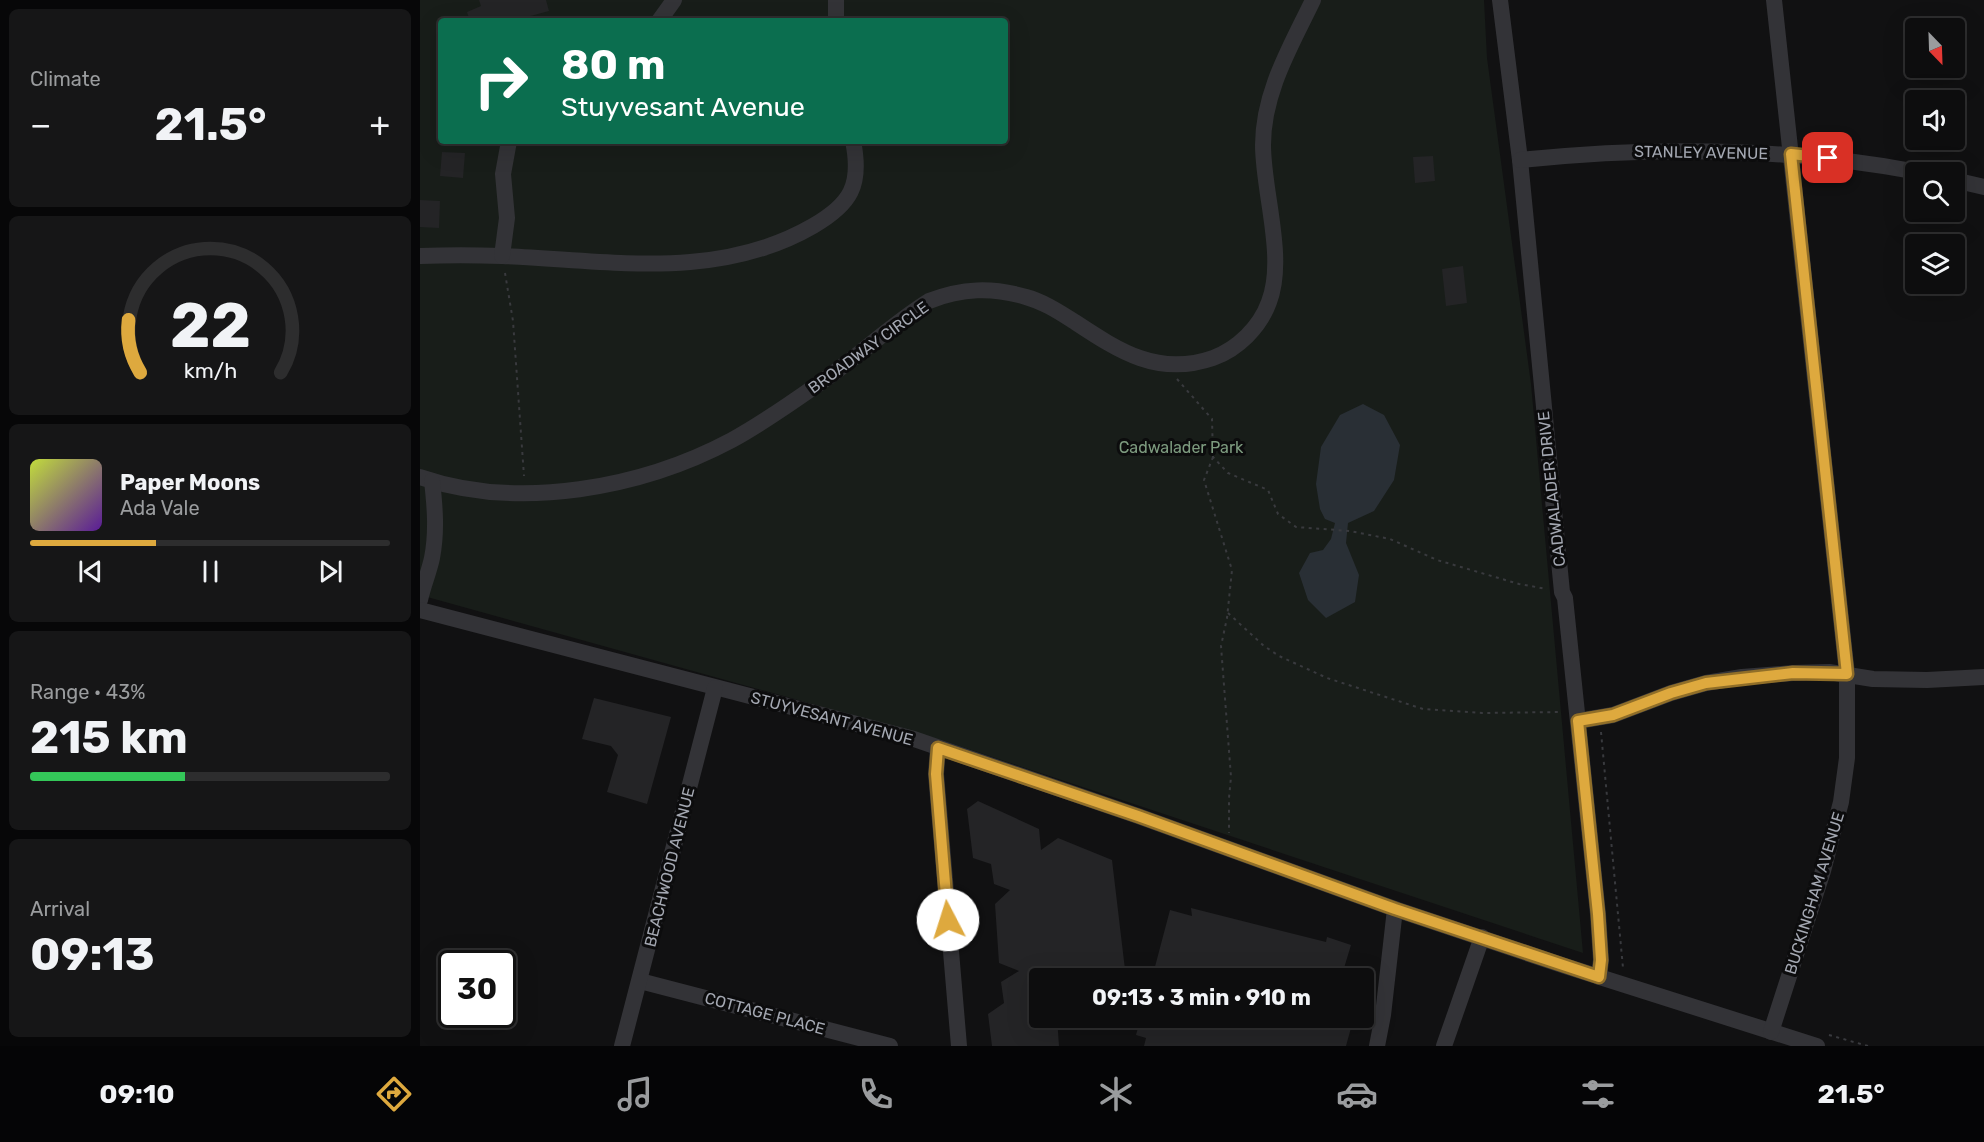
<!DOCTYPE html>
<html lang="en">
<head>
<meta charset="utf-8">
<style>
  :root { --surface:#0d0d0e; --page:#161617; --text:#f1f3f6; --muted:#9a9c9e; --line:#2d2d2e; --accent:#dea93e }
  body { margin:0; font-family:Rubik,sans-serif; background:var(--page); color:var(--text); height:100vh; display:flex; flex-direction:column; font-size:22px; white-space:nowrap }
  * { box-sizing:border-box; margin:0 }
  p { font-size:20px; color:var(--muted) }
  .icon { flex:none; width:33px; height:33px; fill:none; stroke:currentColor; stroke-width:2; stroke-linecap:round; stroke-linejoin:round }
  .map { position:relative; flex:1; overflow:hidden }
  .sheet { display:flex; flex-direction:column; gap:9px; padding:9px; background:#070708; width:420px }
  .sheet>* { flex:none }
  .top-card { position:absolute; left:18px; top:18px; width:570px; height:126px; border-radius:6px; box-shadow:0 6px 24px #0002,0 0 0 2px var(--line); background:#0b6e4f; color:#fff; overflow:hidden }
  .needle { width:39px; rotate:157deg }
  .fabs { position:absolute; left:1485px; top:18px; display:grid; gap:12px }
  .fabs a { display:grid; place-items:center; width:60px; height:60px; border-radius:6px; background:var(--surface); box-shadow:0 6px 24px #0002,0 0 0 2px var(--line); font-size:30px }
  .speed { position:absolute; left:18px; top:950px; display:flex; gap:12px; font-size:30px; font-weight:700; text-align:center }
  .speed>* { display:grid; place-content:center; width:78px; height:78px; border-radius:50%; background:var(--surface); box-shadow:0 6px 24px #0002,0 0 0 2px var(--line); line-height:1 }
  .speed .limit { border:3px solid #111; border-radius:9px; background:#fff; color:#111 }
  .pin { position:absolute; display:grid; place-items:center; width:51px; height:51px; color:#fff; margin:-26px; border-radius:12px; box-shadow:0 3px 9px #0006 }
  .me { position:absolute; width:66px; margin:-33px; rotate:355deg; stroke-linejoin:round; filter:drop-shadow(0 0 4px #0008) }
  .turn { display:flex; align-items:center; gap:21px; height:126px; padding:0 24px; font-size:27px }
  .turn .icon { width:78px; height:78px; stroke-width:2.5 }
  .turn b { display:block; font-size:42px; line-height:51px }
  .big { font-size:45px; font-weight:700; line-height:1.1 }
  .sheet .card { flex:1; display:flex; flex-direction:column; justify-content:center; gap:9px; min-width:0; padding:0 21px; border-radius:9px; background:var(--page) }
  .sheet .dial { align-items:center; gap:0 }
  .dial svg { height:156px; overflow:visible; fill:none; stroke:var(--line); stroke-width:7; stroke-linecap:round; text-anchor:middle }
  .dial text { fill:var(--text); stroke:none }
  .song { display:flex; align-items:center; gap:18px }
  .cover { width:72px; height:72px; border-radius:9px; background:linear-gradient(135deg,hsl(70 70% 55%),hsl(270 70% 35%)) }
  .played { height:6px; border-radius:3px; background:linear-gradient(90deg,var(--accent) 35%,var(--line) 35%) }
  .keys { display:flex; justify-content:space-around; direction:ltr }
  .heat { display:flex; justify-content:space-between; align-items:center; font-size:33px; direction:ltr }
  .charge { height:9px; border-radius:4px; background:linear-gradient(90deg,#34c759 43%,var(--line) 0) }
  .trip { position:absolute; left:609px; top:968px; width:345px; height:60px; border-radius:6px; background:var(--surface); box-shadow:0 6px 24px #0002,0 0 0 2px var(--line); font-weight:700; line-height:60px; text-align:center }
  .tabs { display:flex; height:96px; justify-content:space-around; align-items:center; background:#050506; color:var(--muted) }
  .tabs .icon { width:42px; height:42px }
  .tabs .active { color:var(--accent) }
  .tabs b { font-size:27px; color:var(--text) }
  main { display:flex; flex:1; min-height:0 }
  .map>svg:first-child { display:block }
  .green { fill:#181d19; fill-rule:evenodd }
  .water { fill:#292f35 }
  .building { fill:#242426 }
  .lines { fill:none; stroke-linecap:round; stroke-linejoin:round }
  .path { stroke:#393a3e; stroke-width:2; stroke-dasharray:3 4.5; stroke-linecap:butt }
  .minor { stroke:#333337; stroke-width:16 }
  .route-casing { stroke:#906e28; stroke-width:15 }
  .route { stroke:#dea93e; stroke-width:10 }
  .labels { text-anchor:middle; stroke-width:6; stroke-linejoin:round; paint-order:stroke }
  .street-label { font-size:16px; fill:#a4a8b2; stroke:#0c0c0d }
  .park-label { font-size:16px; fill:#7d9b7f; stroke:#0c0c0d }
</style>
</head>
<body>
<main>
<section class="sheet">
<div class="card"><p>Climate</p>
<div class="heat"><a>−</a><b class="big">21.5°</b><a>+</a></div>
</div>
<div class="card dial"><svg viewBox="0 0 100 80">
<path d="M14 69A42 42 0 1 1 86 69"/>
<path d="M14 69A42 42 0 0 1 8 42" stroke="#dea93e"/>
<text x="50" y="56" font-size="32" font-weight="700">22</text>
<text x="50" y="72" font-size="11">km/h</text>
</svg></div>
<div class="card">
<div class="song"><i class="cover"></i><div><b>Paper Moons</b><p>Ada Vale</p></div></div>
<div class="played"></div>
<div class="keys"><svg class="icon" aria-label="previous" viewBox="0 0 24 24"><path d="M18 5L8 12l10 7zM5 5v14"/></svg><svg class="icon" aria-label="pause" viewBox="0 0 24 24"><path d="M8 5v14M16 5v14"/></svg><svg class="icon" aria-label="next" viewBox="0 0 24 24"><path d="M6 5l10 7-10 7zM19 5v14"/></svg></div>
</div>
<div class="card"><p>Range · 43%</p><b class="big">215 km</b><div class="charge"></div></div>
<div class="card"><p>Arrival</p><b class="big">09:13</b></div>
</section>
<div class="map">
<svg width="1564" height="1046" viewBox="0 0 1564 1046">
  <rect width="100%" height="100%" fill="#111112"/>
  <path class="green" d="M0 0H1064L1067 58 1111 384 1163 953 518 739 0 595ZM21 21H585V141H21Z"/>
  <path class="water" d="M943 404 964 415 980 445 974 480 954 511 928 523 926 543 939 575 935 602 906 618 888 600 879 573 890 553 903 550 911 539 915 523 905 519 900 509 896 484 901 447 920 415Z"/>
  <g class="building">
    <path d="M59 0H126L129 11 92 21H50L47 12 61 6Z"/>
    <path d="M22 152 45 153 43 178 20 176Z"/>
    <path d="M1013 156 1015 181 995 183 993 157Z"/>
    <path d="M0 200 20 201 19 228 0 227Z"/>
    <path d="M1043 266 1047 303 1026 306 1022 269Z"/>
    <path d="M174 698 251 717 227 804 187 792 198 755 191 746 162 739Z"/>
    <path d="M558 801 619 829 621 850 638 838 692 860 706 978H620V1017H637L639 1046H572L568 1014 584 1003 581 982 599 971 579 963 575 904 590 890 574 884 571 864 553 858 547 809Z"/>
    <path d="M771 908 906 942 907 937 931 945 921 978H732L750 910 772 916Z"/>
    <path d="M721 1017H934L926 1046H724L726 1038 716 1035Z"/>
  </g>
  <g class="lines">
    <g class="path">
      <path d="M85 273 93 321 104 476"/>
      <path d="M757 379 792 419 793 457 808 473 848 490 858 514 876 527 930 531 970 539 1017 560 1099 584 1127 589"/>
      <path d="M793 457 784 480 812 570 807 618 801 646 811 777 809 798V833"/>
      <path d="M808 613 844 646 859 656 907 678 1003 709 1062 713 1142 712"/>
      <path d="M1181 732 1203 968"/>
      <path d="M1409 1035 1448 1046"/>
    </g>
    <g class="minor">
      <path d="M416 0V21"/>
      <path d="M1080 0 1100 160 1142 592 1145 598 1178 914 1181 960 1179 977"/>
      <path d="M239 21 254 0"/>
      <path d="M1100 160C1234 146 1365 147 1498 172"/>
      <path d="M1534 180 1564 187"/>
      <path d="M0 256C27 255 54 255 82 256 188 260 296 282 393 226 431 204 442 185 433 141"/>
      <path d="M82 256 87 218 83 174 89 141"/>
      <path d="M0 477C99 511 222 488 312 440 345 422 374 401 404 380 440 355 472 324 509 301 542 288 572 287 606 297 624 302 639 312 655 322 699 351 738 377 793 358 818 349 840 327 849 302 866 258 843 192 843 145 843 92 871 46 893 0"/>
      <path d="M0 600C3 586 9 572 12 558 17 532 15 507 12 481"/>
      <path d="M0 610 494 739 718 816 975 909 1145 966 1397 1046"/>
      <path d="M1158 721 1193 715 1251 693 1286 683 1322 677 1373 673 1409 672 1453 679 1507 680 1564 677"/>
      <path d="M518 748 516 774 539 1046"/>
      <path d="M220 981 470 1046"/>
      <path d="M1351 1032 1403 871 1421 802 1427 758V674L1354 0"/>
      <path d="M202 1046 295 688"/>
      <path d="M957 1046 963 1015 975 909"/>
      <path d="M1024 1046 1062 937"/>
    </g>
  </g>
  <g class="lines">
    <defs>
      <path id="route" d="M528 920 516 774 518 748 718 816 975 909 1179 977 1181 960 1178 914 1158 721 1193 715 1251 693 1286 683 1373 673 1427 674 1371 154 1408 158"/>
    </defs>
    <use href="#route" class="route-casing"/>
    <use href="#route" class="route"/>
  </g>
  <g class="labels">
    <g class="street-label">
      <text transform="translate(1281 152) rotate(1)" y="6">STANLEY AVENUE</text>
      <text transform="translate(448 347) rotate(-36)" y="6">BROADWAY CIRCLE</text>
      <text transform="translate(1131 489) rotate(-96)" y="6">CADWALADER DRIVE</text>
      <text transform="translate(412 718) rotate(15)" y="6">STUYVESANT AVENUE</text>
      <text transform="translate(249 867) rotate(-76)" y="6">BEACHWOOD AVENUE</text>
      <text transform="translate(1394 893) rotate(-73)" y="6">BUCKINGHAM AVENUE</text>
      <text transform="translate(345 1013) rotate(15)" y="6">COTTAGE PLACE</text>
    </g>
    <g class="park-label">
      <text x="761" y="453">Cadwalader Park</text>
    </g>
  </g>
</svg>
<div class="fabs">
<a><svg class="needle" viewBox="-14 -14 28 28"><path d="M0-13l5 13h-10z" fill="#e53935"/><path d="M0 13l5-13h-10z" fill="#9a9c9e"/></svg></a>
<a><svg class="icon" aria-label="sound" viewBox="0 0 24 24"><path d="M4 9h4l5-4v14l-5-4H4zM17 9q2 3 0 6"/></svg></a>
<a><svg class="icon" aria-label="search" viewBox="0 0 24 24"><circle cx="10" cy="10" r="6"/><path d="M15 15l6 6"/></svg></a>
<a><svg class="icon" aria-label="layers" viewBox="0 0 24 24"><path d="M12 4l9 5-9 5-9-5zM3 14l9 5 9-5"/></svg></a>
</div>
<div class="speed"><div class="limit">30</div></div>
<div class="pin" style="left:1408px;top:158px;background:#d93025"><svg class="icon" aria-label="arrive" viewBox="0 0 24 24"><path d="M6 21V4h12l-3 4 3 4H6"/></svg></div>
<svg class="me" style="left:528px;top:920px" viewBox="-20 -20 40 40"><circle r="19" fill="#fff"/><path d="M0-13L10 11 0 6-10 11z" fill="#dea93e"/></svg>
<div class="trip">09:13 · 3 min · 910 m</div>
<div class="top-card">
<div class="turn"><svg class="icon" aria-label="right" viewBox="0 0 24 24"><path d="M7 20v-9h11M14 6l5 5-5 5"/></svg><div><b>80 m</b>Stuyvesant Avenue</div></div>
</div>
</div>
</main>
<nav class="tabs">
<b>09:10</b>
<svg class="icon active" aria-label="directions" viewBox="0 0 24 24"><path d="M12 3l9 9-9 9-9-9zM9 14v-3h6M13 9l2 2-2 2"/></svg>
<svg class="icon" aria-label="music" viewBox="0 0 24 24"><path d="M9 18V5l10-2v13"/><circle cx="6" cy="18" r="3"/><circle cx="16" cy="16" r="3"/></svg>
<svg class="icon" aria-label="phone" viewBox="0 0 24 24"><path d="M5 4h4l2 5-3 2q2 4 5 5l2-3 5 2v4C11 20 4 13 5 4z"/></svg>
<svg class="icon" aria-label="climate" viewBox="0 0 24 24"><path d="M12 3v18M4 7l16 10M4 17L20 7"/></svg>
<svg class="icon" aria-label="car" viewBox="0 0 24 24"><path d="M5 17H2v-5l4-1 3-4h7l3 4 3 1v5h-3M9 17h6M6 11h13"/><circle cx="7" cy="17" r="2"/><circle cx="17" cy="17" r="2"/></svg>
<svg class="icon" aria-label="filters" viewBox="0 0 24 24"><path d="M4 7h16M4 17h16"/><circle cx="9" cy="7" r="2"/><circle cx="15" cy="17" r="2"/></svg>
<b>21.5°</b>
</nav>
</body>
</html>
